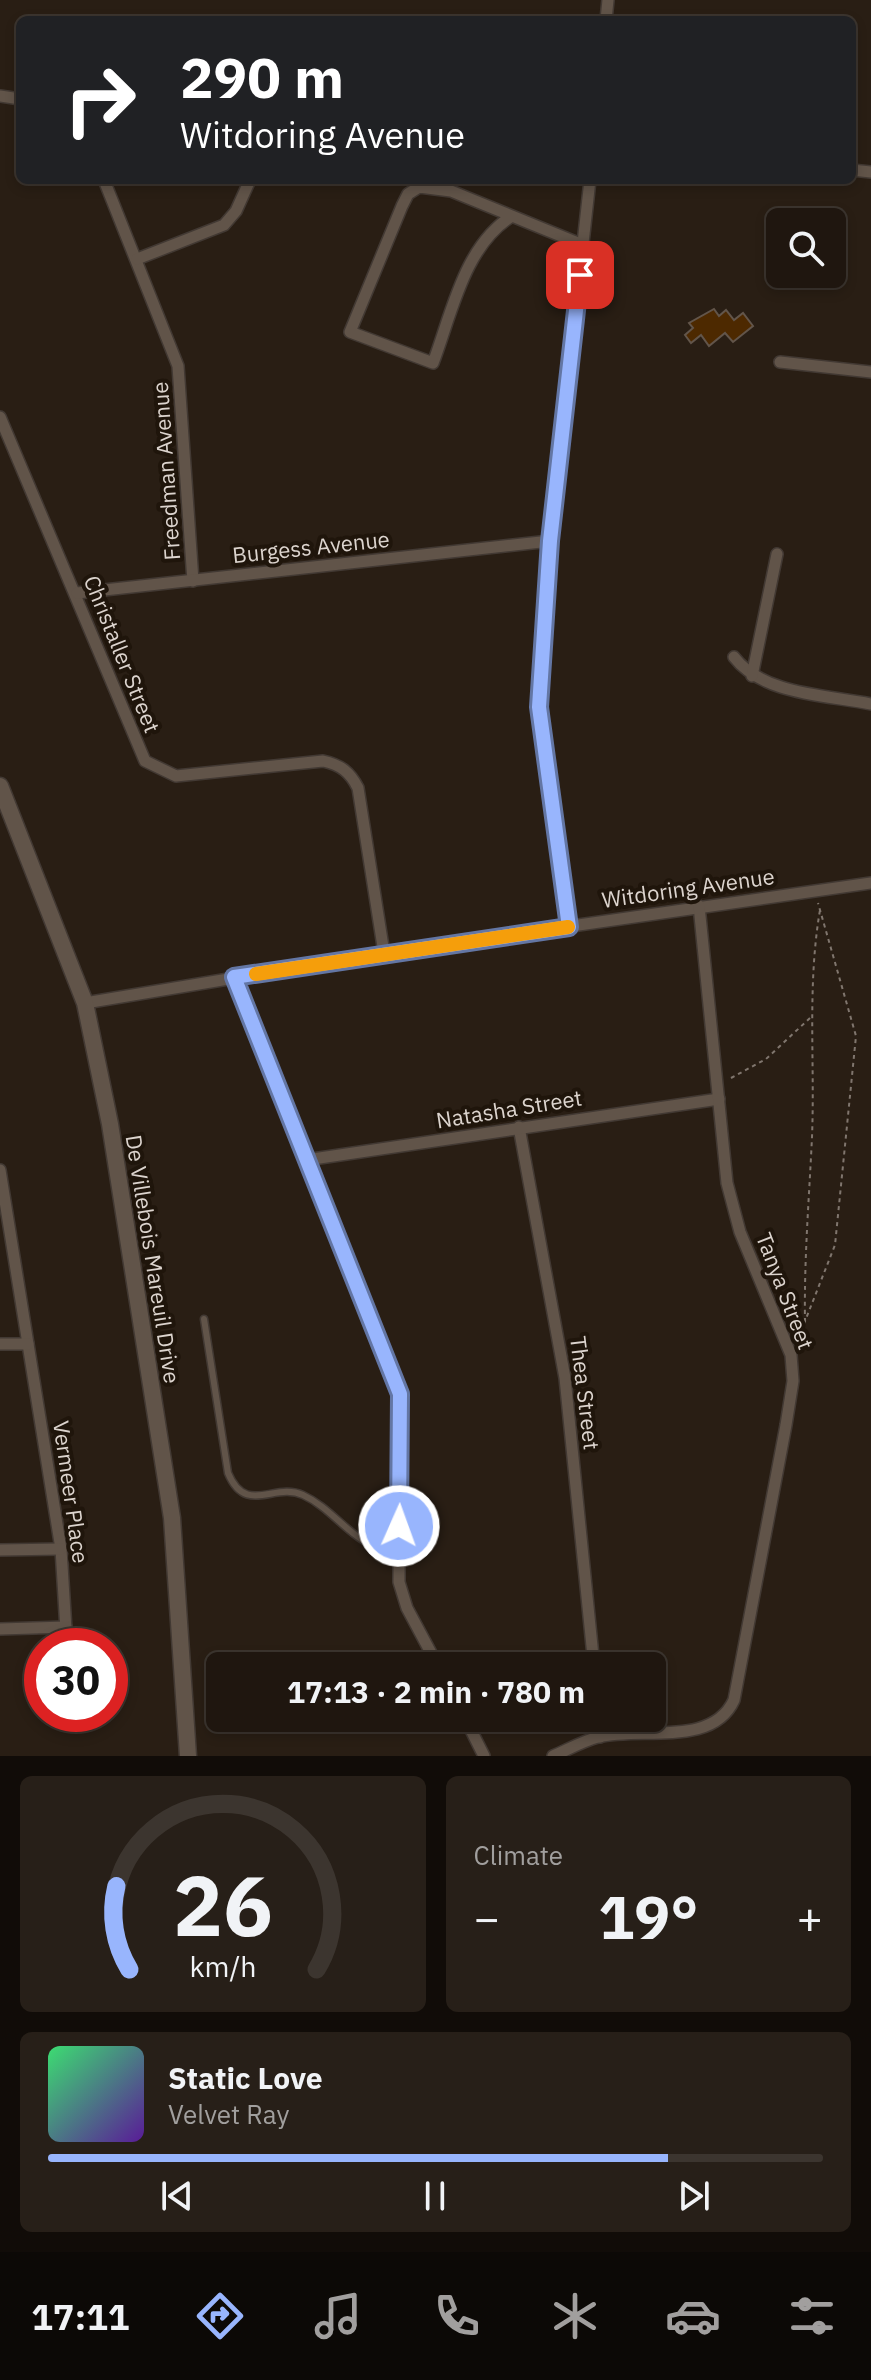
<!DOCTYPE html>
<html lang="en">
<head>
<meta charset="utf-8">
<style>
  :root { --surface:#1f160f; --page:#271f18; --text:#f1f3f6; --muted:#a19f9e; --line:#3c352f; --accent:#98b5fd }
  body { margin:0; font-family:"IBM Plex Sans",sans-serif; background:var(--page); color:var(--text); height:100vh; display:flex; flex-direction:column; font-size:30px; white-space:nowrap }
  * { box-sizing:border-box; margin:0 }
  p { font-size:26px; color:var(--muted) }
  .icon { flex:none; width:44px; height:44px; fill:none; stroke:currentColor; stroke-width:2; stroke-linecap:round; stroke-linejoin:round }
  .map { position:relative; height:1756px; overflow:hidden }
  .panel { display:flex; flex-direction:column; gap:20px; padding:20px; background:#110c08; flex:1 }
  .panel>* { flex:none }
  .guide { position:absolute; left:16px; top:16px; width:840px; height:168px; border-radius:12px; box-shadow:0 4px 12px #0003,0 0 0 2px var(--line); background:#202124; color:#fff; overflow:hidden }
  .buttons { position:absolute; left:766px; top:208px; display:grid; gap:16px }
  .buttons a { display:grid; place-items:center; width:80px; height:80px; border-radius:12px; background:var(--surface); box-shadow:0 4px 12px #0003,0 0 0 2px var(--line); font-size:40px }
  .speed { position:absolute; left:24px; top:1628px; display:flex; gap:16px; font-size:40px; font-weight:700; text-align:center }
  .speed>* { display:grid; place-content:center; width:104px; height:104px; border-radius:50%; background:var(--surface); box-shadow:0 4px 12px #0003,0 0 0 2px var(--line); line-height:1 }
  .speed .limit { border:12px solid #d22; background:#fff; color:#111 }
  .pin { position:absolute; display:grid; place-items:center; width:68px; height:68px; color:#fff; margin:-34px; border-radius:16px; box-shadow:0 4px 12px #0006 }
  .me { position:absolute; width:88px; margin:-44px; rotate:2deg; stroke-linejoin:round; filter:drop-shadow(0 0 6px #0008) }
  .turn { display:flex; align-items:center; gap:28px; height:168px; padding:0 32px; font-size:36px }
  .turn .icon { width:104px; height:104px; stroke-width:2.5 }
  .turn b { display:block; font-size:56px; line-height:68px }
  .big { font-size:60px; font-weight:700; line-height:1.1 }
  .panel .widget { flex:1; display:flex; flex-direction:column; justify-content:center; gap:12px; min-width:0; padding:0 28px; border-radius:12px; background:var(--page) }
  .panel .dial { align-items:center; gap:0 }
  .dial svg { height:208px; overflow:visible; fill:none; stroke:var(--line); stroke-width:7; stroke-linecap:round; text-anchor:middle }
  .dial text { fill:var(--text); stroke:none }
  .song { display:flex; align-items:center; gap:24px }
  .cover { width:96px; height:96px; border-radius:12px; background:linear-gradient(135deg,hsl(140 70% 55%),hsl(270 70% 35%)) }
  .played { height:8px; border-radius:4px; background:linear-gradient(90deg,var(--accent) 80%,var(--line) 80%) }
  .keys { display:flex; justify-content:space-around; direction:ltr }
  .heat { display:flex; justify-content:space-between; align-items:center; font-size:44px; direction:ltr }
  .panel .tiles { flex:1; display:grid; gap:20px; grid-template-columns:1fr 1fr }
  .widget:last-child { grid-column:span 2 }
  .trip { position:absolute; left:206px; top:1652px; width:460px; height:80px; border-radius:12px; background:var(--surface); box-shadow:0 4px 12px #0003,0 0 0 2px var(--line); font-weight:700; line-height:80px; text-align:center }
  .tabs { display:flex; height:128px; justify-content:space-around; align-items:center; background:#0c0906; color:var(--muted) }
  .tabs .icon { width:56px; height:56px }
  .tabs .on { color:var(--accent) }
  .tabs b { font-size:36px; color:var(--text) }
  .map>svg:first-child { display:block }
  .building { fill:#4d2900; stroke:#62554a; stroke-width:2 }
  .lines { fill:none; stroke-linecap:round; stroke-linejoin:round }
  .service-casing { stroke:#423933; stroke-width:9 }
  .minor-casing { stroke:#423933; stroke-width:14 }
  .secondary-casing { stroke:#423933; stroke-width:19 }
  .path { stroke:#80766e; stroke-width:2; stroke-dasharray:4 4; stroke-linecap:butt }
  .service { stroke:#615449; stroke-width:6 }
  .minor { stroke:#615449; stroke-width:11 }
  .secondary { stroke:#615449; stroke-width:16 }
  .route-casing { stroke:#6376a4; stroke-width:20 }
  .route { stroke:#98b5fd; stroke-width:14 }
  .slow { stroke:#f59e0b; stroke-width:14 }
  .labels { text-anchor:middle; stroke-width:8; stroke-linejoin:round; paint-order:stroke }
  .street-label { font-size:22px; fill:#dcd4ce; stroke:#1f150b }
</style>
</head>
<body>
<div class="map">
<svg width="871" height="1756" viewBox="0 0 871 1756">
  <rect width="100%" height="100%" fill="#291e14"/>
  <path class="building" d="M714 309 719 316 726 310 734 320 743 313 753 326 733 342 725 333 709 346 701 335 691 343 685 335 693 328 689 323Z"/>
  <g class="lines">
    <defs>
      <path id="service" d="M204 1319 228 1473C246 1516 274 1482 303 1495 338 1511 356 1551 398 1551"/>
      <g id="minor">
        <path d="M606 20 608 0"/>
        <path d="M0 96 20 99"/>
        <path d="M852 170 871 172"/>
        <path d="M104 180 178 366 193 581"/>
        <path d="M512 216C464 246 452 313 433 363L350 332 402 206 408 194 419 187 451 191 583 245"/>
        <path d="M137 259 224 225 236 211 250 180"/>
        <path d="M780 362 871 372"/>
        <path d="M0 417 145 761 176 776 323 761C341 765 350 772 358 788L384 953"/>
        <path d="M77 593 550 541"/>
        <path d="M734 657C763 695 827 695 871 704"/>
        <path d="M752 676 777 554"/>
        <path d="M569 927 539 707 550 541 590 180"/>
        <path d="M234 977 400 1394 399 1582 407 1608 438 1666"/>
        <path d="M85 1003 384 953 871 883"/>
        <path d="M519 1127 565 1378 594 1666"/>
        <path d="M306 1160 719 1099"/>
        <path d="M0 1170 61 1549 67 1646"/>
        <path d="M0 1344H28"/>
        <path d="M0 1550 61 1549"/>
        <path d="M0 1629 66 1627"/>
        <path d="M465 1718 484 1756"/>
        <path d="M598 1718 600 1737"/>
        <path d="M553 1756C567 1750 583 1741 598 1737 641 1726 712 1748 734 1700L786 1425 793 1381 791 1355 740 1232 727 1183 699 906"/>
      </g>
      <path id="secondary" d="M0 786 85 1003 110 1124 172 1518 188 1756"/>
    </defs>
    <use href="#service" class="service-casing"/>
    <use href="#minor" class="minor-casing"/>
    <use href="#secondary" class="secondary-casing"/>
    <g class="path">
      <path d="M731 1078 766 1059 811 1017"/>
      <path d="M805 1322C804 1259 809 1201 812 1137 815 1061 807 986 820 910"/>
      <path d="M798 1339 835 1245 856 1036 818 903"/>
    </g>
    <use href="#service" class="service"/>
    <use href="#minor" class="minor"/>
    <use href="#secondary" class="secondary"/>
  </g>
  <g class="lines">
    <defs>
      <path id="route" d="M399 1526 400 1394 234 977 569 927 539 707 550 541 580 275"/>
    </defs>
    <use href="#route" class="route-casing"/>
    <use href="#route" class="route"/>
    <path class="slow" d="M256 974 568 927"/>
  </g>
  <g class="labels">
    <g class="street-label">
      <text transform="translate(166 471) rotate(-94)" y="8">Freedman Avenue</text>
      <text transform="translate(311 547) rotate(-6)" y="8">Burgess Avenue</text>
      <text transform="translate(122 654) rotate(68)" y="8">Christaller Street</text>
      <text transform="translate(688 888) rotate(-8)" y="8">Witdoring Avenue</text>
      <text transform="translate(509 1109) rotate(-9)" y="8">Natasha Street</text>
      <text transform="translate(153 1259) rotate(81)" y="8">De Villebois Mareuil Drive</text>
      <text transform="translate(785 1291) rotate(69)" y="8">Tanya Street</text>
      <text transform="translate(585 1393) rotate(83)" y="8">Thea Street</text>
      <text transform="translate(71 1492) rotate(82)" y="8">Vermeer Place</text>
    </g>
  </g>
</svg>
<div class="buttons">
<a><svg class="icon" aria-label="search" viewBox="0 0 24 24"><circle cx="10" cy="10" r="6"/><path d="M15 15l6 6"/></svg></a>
</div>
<div class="speed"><div class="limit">30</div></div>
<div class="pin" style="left:580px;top:275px;background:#d93025"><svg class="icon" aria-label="arrive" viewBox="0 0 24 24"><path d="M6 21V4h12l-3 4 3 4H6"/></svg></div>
<svg class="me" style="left:399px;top:1526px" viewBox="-20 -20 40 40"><circle r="17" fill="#98b5fd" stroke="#fff" stroke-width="3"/><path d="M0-11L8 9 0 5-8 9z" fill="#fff"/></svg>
<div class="trip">17:13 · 2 min · 780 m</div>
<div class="guide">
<div class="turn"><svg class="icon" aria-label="right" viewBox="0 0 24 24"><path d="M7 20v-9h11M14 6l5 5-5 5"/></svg><div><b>290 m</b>Witdoring Avenue</div></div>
</div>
</div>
<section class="panel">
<div class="tiles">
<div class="widget dial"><svg viewBox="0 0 100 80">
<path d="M14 69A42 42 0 1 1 86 69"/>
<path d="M14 69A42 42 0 0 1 9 37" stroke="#98b5fd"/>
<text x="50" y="56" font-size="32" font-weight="700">26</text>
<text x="50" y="72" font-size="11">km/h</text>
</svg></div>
<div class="widget"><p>Climate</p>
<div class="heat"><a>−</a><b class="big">19°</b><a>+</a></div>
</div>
<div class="widget">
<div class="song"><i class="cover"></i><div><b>Static Love</b><p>Velvet Ray</p></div></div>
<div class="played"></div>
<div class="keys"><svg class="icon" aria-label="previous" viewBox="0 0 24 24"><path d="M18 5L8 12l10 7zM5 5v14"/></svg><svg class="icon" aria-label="pause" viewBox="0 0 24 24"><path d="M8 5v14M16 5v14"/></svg><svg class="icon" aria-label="next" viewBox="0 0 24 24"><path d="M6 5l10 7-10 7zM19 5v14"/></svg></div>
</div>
</div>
</section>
<nav class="tabs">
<b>17:11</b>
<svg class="icon on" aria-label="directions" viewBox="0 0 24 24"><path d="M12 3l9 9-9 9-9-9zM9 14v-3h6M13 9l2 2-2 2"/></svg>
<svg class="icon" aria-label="music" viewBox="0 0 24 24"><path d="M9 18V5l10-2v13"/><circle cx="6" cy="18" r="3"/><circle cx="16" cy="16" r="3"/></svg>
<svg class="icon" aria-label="phone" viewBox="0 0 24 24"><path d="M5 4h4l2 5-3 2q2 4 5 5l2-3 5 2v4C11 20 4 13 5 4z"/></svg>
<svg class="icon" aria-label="climate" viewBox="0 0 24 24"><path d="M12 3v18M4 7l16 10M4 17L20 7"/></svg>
<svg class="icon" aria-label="car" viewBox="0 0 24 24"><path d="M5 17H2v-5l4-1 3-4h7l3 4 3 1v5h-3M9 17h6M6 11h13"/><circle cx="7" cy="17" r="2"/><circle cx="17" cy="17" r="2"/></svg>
<svg class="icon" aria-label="filters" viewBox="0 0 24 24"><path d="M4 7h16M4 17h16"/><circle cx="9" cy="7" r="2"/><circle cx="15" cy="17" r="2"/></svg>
</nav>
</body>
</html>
